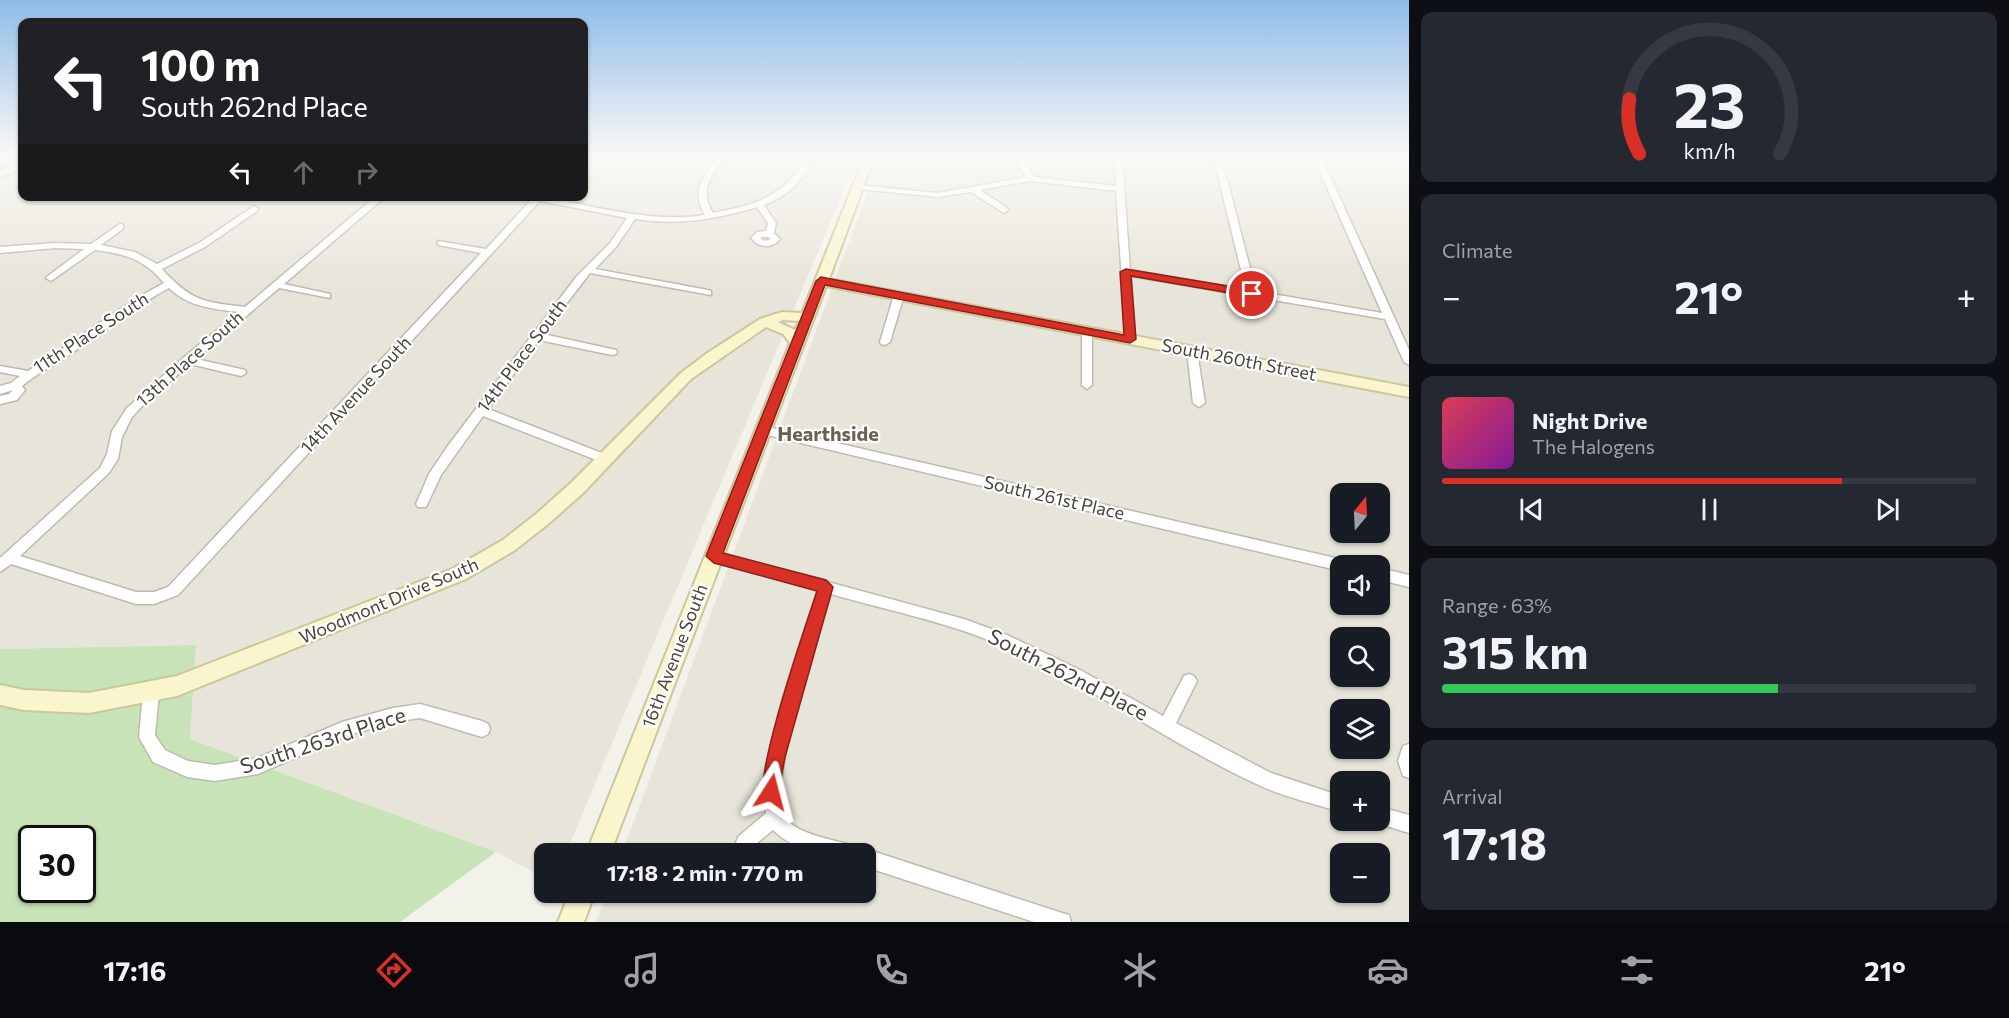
<!DOCTYPE html>
<html lang="en">
<head>
<meta charset="utf-8">
<style>
  :root { --surface:#171b24; --page:#242831; --text:#f1f3f6; --muted:#9ea1a6; --line:#363941; --accent:#d93025 }
  body { margin:0; font-family:Commissioner,sans-serif; background:var(--page); color:var(--text); height:100vh; display:flex; flex-direction:column; font-size:22px; white-space:nowrap }
  * { box-sizing:border-box; margin:0 }
  p { font-size:20px; color:var(--muted) }
  .icon { flex:none; width:33px; height:33px; fill:none; stroke:currentColor; stroke-width:2; stroke-linecap:round; stroke-linejoin:round }
  .map { position:relative; flex:1; overflow:hidden }
  .side { display:flex; flex-direction:column; gap:12px; padding:12px; background:#0d0f14; width:600px }
  .side>* { flex:none }
  .top-card { position:absolute; left:18px; top:18px; width:570px; height:183px; border-radius:12px; box-shadow:0 2px 4px #0004; background:#202124; color:#fff; overflow:hidden }
  .needle { width:39px; rotate:18deg }
  .fabs { position:absolute; left:1330px; top:483px; display:grid; gap:12px }
  .fabs a { display:grid; place-items:center; width:60px; height:60px; border-radius:12px; background:var(--surface); box-shadow:0 2px 4px #0004; font-size:30px }
  .speed { position:absolute; left:18px; top:825px; display:flex; gap:12px; font-size:30px; font-weight:700; text-align:center }
  .speed>* { display:grid; place-content:center; width:78px; height:78px; border-radius:50%; background:var(--surface); box-shadow:0 2px 4px #0004; line-height:1 }
  .speed .limit { border:3px solid #111; border-radius:9px; background:#fff; color:#111 }
  .pin { position:absolute; display:grid; place-items:center; width:51px; height:51px; color:#fff; margin:-26px; border:3px solid #fff; border-radius:50%; box-shadow:0 2px 6px #0007 }
  .me { position:absolute; width:66px; margin:-33px; rotate:9deg; stroke-linejoin:round; filter:drop-shadow(0 0 4px #0008) }
  .turn { display:flex; align-items:center; gap:21px; height:126px; padding:0 24px; font-size:27px }
  .turn .icon { width:78px; height:78px; stroke-width:2.5 }
  .turn b { display:block; font-size:42px; line-height:51px }
  .lanes { display:flex; align-items:center; height:57px; padding:0 24px; background:#0003; justify-content:center; gap:30px; direction:ltr }
  .lanes .off { opacity:.35 }
  .big { font-size:45px; font-weight:700; line-height:1.1 }
  .side .widget { flex:1; display:flex; flex-direction:column; justify-content:center; gap:9px; min-width:0; padding:0 21px; border-radius:12px; background:var(--page) }
  .side .dial { align-items:center; gap:0 }
  .dial svg { height:156px; overflow:visible; fill:none; stroke:var(--line); stroke-width:7; stroke-linecap:round; text-anchor:middle }
  .dial text { fill:var(--text); stroke:none }
  .song { display:flex; align-items:center; gap:18px }
  .cover { width:72px; height:72px; border-radius:9px; background:linear-gradient(135deg,hsl(350 70% 55%),hsl(290 70% 35%)) }
  .played { height:6px; border-radius:3px; background:linear-gradient(90deg,var(--accent) 75%,var(--line) 75%) }
  .keys { display:flex; justify-content:space-around; direction:ltr }
  .heat { display:flex; justify-content:space-between; align-items:center; font-size:33px; direction:ltr }
  .charge { height:9px; border-radius:4px; background:linear-gradient(90deg,#34c759 63%,var(--line) 0) }
  .trip { position:absolute; left:534px; top:843px; width:342px; height:60px; border-radius:12px; background:var(--surface); box-shadow:0 2px 4px #0004; font-weight:700; line-height:60px; text-align:center }
  .dock { display:flex; height:96px; justify-content:space-around; align-items:center; background:#090b0e; color:var(--muted) }
  .dock .icon { width:42px; height:42px }
  .dock .on { color:var(--accent) }
  .dock b { font-size:27px; color:var(--text) }
  main { display:flex; flex:1; min-height:0 }
  .map>svg:first-child { display:block }
  .residential { fill:#e7e5d9; fill-rule:evenodd }
  .green { fill:#c8e3b7; fill-rule:evenodd }
  .lines { fill:none; stroke-linecap:round; stroke-linejoin:round }
  .street-casing { stroke:#bebbad; stroke-width:3 }
  .secondary-casing { stroke:#cbc79c; stroke-width:4 }
  .street { fill:#fff; fill-rule:evenodd }
  .secondary { fill:#f9f6ce; fill-rule:evenodd }
  .route { fill:#d93025; stroke:#8d1f18; stroke-width:1.5 }
  .labels { text-anchor:middle; stroke-width:4.5; stroke-linejoin:round; paint-order:stroke }
  .street-label { font-size:18px; fill:#474439; stroke:#fff }
  .neighbourhood-label { font-size:20px; font-weight:bold; fill:#686351; stroke:#fff }
  .near-street-label { font-size:21px; fill:#474439; stroke:#fff }
</style>
</head>
<body>
<main>
<div class="map">
<svg width="1409" height="922" viewBox="0 0 1409 922">
  <rect width="100%" height="100%" fill="#f3f2ea"/>
  <g class="residential">
    <path d="M0 156H22V196H584V156H858L566 853 544 854V878L496 852 190 739 196 645 0 649Z"/>
    <path d="M881 156H1409V922H596L607 893 866 892V854L622 853ZM1341 494H1380V532H1341ZM1341 566H1380V604H1341ZM1341 638H1380V676H1341ZM1341 710H1380V748H1341ZM1341 782H1380V820H1341ZM1341 854H1380V892H1341Z"/>
  </g>
  <path class="green" d="M196 645 190 739 496 852 400 922H0V649ZM32 838H82V890H32Z"/>
  <g class="lines">
    <defs>
      <g id="street">
        <path d="M719 156H727C712 176 698 188 713 213 753 205 780 199 803 163H809L810 165C799 185 785 197 764 205L776 223 774 233 780 239C772 249 759 248 751 238L757 232 766 231 768 223 757 207C716 219 678 226 635 219L616 247 595 269 708 290 711 291V295L590 273 543 334 616 350 617 352 616 354 612 355 539 340 488 409 607 455 609 458 607 461H599L483 416 441 475 426 507H418L416 504 429 474 447 447 577 276 610 243 627 218 540 201 178 595 154 604H136L11 564 0 572V558L100 468 107 454 112 431 127 408 183 358 239 312C214 309 188 307 169 288 133 307 102 333 69 355 53 366 36 374 22 386L25 390 17 400 0 404V396L9 394 13 390 0 394V386L11 383 20 376 0 372V366L28 371C74 343 116 308 164 283 144 259 126 254 95 250L51 281 46 278 48 276 84 249 55 248 0 253V247L55 243 91 244 120 224 123 225V229L101 245 135 252 157 264 199 243 254 206 258 209 257 211 205 247 162 269C191 301 203 302 245 307L376 196H386L284 284 330 294V298L279 288 196 359 245 370 246 372 245 374 241 376 190 364 145 403 132 417 122 437 118 459 108 474 20 556 136 592H154L168 587 481 253 438 245V241L486 249 532 199 523 196C547 196 569 202 592 207 630 214 666 221 705 215 690 189 703 177 719 156ZM762 237H768L771 239 764 241 760 238Z"/>
        <path d="M1013 156H1021L1034 177 1116 186 1114 156H1122L1130 270 1246 290 1213 156H1221L1256 291 1382 313 1313 156H1321L1409 350V365L1404 362 1385 319 1131 276 1135 339 1134 341H1126L1116 191 1031 181 980 190 1007 208 1008 210 1004 213 971 192 938 197 858 189 854 187 858 185 938 193 1026 177Z"/>
        <path d="M899 292 904 295 890 342 885 345 881 344 880 342 894 295Z"/>
        <path d="M1087 328 1092 331V385L1087 389 1082 385V331Z"/>
        <path d="M1192 348 1197 351 1205 403 1199 407 1193 403 1187 351Z"/>
        <path d="M763 426 1344 560 1349 562 1351 566H1341V571L759 433 757 430 759 427Z"/>
        <path d="M714 551 964 619 1005 634 1080 670 1163 716 1184 676 1189 674 1194 676 1197 681 1176 723 1271 773 1341 796V812C1315 804 1288 798 1263 787 1172 746 1092 685 1000 645 948 622 886 610 831 594 819 631 765 788 785 817 795 834 834 840 852 845L858 848 860 852 866 849 1062 913 1069 915 1071 922H1034L866 867V854C832 854 799 856 773 830L751 848 745 851 739 848 736 842 739 836 766 813C754 769 802 638 818 590L709 560 707 556 709 552Z"/>
        <path d="M1380 568 1409 575V587L1380 580Z"/>
        <path d="M151 686 156 688 159 693 155 735 165 750 188 761 215 765 258 758 342 722 393 708 420 704 482 721 488 724 490 729 488 734 482 737 420 718 393 722 343 737 258 774 215 781 187 777 153 762 139 737 143 693 146 688Z"/>
        <path d="M1409 744V778L1403 776 1398 761 1403 746Z"/>
        <path d="M1380 807 1409 815V833L1374 822 1373 820H1380Z"/>
      </g>
      <g id="secondary">
        <path d="M865 156H875L829 279 1409 387V397L826 286 610 854H586L790 343 783 334 766 327 691 379 583 493 548 524 515 550 466 579 177 696 89 713 24 710 0 705V685L24 690 89 693 177 676 452 569 503 540 536 514 571 483 681 373 706 354 760 319 782 312 802 313ZM783 320 799 321 795 330 778 322Z"/>
        <path d="M22 163V169L0 177V170Z"/>
        <path d="M570 892H595L584 922H558Z"/>
      </g>
    </defs>
    <use href="#street" class="street-casing"/>
    <use href="#secondary" class="secondary-casing"/>
    <use href="#street" class="street"/>
    <use href="#secondary" class="secondary"/>
  </g>
  <linearGradient id="sky" x2="0" y2="1"><stop stop-color="#90bce8"/><stop offset="0.55" stop-color="#faf9f6"/><stop offset="1" stop-color="#faf9f6" stop-opacity="0"/></linearGradient>
  <rect width="1409" height="285" fill="url(#sky)"/>
  <path class="route" d="M1126 269 1252 290 1258 294 1252 297 1131 276 1136 339 1130 343 825 285 723 553 826 580 833 587 785 757 777 799 771 801 764 799C754 774 806 625 817 591L714 563 706 556 816 281 821 277 1124 335 1120 272Z"/>
  <g class="labels">
    <g class="street-label">
      <text transform="translate(91 333) rotate(-33)" y="6">11th Place South</text>
      <text transform="translate(522 356) rotate(-53)" y="6">14th Place South</text>
      <text transform="translate(190 359) rotate(-41)" y="6">13th Place South</text>
      <text transform="translate(1239 360) rotate(11)" y="6">South 260th Street</text>
      <text transform="translate(356 395) rotate(-47)" y="6">14th Avenue South</text>
      <text transform="translate(1054 498) rotate(13)" y="6">South 261st Place</text>
      <text transform="translate(389 601) rotate(-23)" y="6">Woodmont Drive South</text>
      <text transform="translate(675 656) rotate(-69)" y="6">16th Avenue South</text>
    </g>
    <g class="neighbourhood-label">
      <text x="828" y="441">Hearthside</text>
    </g>
    <g class="near-street-label">
      <text transform="translate(1068 675) rotate(27)" y="7">South 262nd Place</text>
      <text transform="translate(323 741) rotate(-18)" y="7">South 263rd Place</text>
    </g>
  </g>
</svg>
<div class="fabs">
<a><svg class="needle" viewBox="-14 -14 28 28"><path d="M0-13l5 13h-10z" fill="#e53935"/><path d="M0 13l5-13h-10z" fill="#9ea1a6"/></svg></a>
<a><svg class="icon" aria-label="sound" viewBox="0 0 24 24"><path d="M4 9h4l5-4v14l-5-4H4zM17 9q2 3 0 6"/></svg></a>
<a><svg class="icon" aria-label="search" viewBox="0 0 24 24"><circle cx="10" cy="10" r="6"/><path d="M15 15l6 6"/></svg></a>
<a><svg class="icon" aria-label="layers" viewBox="0 0 24 24"><path d="M12 4l9 5-9 5-9-5zM3 14l9 5 9-5"/></svg></a>
<a>+</a>
<a>−</a>
</div>
<div class="speed"><div class="limit">30</div></div>
<div class="pin" style="left:1252px;top:294px;background:#d93025"><svg class="icon" aria-label="arrive" viewBox="0 0 24 24"><path d="M6 21V4h12l-3 4 3 4H6"/></svg></div>
<svg class="me" style="left:771px;top:792px" viewBox="-20 -20 40 40"><path d="M0-17L14 15 0 8-14 15z" fill="#d93025" stroke="#fff" stroke-width="4"/></svg>
<div class="trip">17:18 · 2 min · 770 m</div>
<div class="top-card">
<div class="turn"><svg class="icon" aria-label="left" viewBox="0 0 24 24"><path d="M17 20v-9H6M10 6l-5 5 5 5"/></svg><div><b>100 m</b>South 262nd Place</div></div>
<div class="lanes"><svg class="icon" aria-label="left" viewBox="0 0 24 24"><path d="M17 20v-9H6M10 6l-5 5 5 5"/></svg><svg class="icon off" aria-label="ahead" viewBox="0 0 24 24"><path d="M12 20V5M6 11l6-6 6 6"/></svg><svg class="icon off" aria-label="right" viewBox="0 0 24 24"><path d="M7 20v-9h11M14 6l5 5-5 5"/></svg></div>
</div>
</div>
<section class="side">
<div class="widget dial"><svg viewBox="0 0 100 80">
<path d="M14 69A42 42 0 1 1 86 69"/>
<path d="M14 69A42 42 0 0 1 9 41" stroke="#d93025"/>
<text x="50" y="56" font-size="32" font-weight="700">23</text>
<text x="50" y="72" font-size="11">km/h</text>
</svg></div>
<div class="widget"><p>Climate</p>
<div class="heat"><a>−</a><b class="big">21°</b><a>+</a></div>
</div>
<div class="widget">
<div class="song"><i class="cover"></i><div><b>Night Drive</b><p>The Halogens</p></div></div>
<div class="played"></div>
<div class="keys"><svg class="icon" aria-label="previous" viewBox="0 0 24 24"><path d="M18 5L8 12l10 7zM5 5v14"/></svg><svg class="icon" aria-label="pause" viewBox="0 0 24 24"><path d="M8 5v14M16 5v14"/></svg><svg class="icon" aria-label="next" viewBox="0 0 24 24"><path d="M6 5l10 7-10 7zM19 5v14"/></svg></div>
</div>
<div class="widget"><p>Range · 63%</p><b class="big">315 km</b><div class="charge"></div></div>
<div class="widget"><p>Arrival</p><b class="big">17:18</b></div>
</section>
</main>
<nav class="dock">
<b>17:16</b>
<svg class="icon on" aria-label="directions" viewBox="0 0 24 24"><path d="M12 3l9 9-9 9-9-9zM9 14v-3h6M13 9l2 2-2 2"/></svg>
<svg class="icon" aria-label="music" viewBox="0 0 24 24"><path d="M9 18V5l10-2v13"/><circle cx="6" cy="18" r="3"/><circle cx="16" cy="16" r="3"/></svg>
<svg class="icon" aria-label="phone" viewBox="0 0 24 24"><path d="M5 4h4l2 5-3 2q2 4 5 5l2-3 5 2v4C11 20 4 13 5 4z"/></svg>
<svg class="icon" aria-label="climate" viewBox="0 0 24 24"><path d="M12 3v18M4 7l16 10M4 17L20 7"/></svg>
<svg class="icon" aria-label="car" viewBox="0 0 24 24"><path d="M5 17H2v-5l4-1 3-4h7l3 4 3 1v5h-3M9 17h6M6 11h13"/><circle cx="7" cy="17" r="2"/><circle cx="17" cy="17" r="2"/></svg>
<svg class="icon" aria-label="filters" viewBox="0 0 24 24"><path d="M4 7h16M4 17h16"/><circle cx="9" cy="7" r="2"/><circle cx="15" cy="17" r="2"/></svg>
<b>21°</b>
</nav>
</body>
</html>
